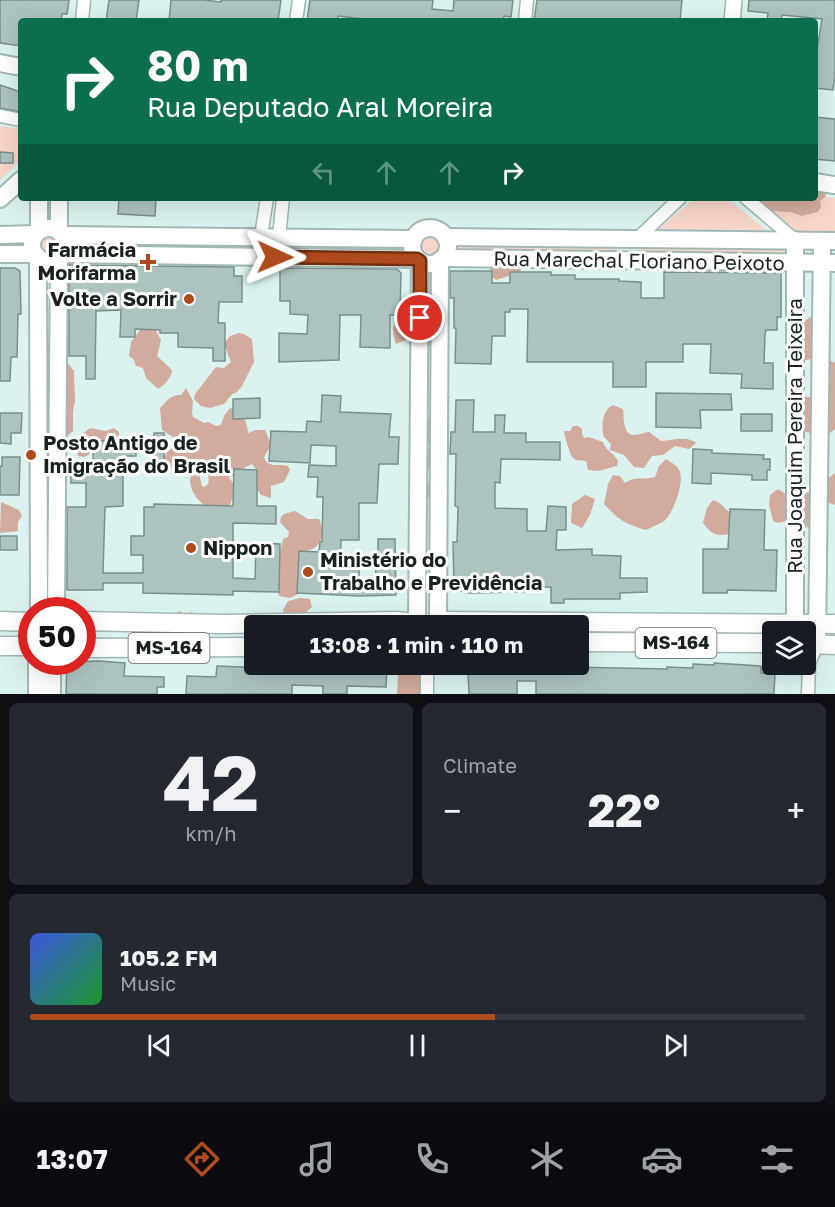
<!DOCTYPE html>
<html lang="en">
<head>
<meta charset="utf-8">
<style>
  :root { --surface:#171b24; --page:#242831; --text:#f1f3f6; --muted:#9ea1a6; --line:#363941; --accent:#af4a1c }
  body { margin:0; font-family:"Golos Text",sans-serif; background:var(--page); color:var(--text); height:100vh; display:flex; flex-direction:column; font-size:22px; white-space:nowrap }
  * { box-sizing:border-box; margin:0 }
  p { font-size:20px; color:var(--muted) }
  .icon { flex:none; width:33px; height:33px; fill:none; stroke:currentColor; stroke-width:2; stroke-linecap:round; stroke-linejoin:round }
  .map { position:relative; height:694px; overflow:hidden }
  .drawer { display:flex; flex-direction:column; gap:9px; padding:9px; background:#0d0f14; flex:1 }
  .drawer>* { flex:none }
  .banner { position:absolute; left:18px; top:18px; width:800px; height:183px; border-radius:6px; box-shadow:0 6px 24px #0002; background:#0b6e4f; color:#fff; overflow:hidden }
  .tools { position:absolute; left:762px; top:621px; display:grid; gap:12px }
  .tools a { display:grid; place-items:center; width:54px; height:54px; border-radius:6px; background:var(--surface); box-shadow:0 6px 24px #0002; font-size:30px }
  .speed { position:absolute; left:18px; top:597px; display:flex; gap:12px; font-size:30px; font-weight:700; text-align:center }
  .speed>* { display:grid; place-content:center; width:78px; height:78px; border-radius:50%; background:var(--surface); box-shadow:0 6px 24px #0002; line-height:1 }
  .speed .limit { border:9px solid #d22; background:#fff; color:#111 }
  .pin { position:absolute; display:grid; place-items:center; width:51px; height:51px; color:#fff; margin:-26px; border:3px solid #fff; border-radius:50%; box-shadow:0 2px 6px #0007 }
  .me { position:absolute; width:66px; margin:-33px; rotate:91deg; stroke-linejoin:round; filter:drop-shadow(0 0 4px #0008) }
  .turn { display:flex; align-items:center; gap:21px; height:126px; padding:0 30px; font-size:27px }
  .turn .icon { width:78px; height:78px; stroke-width:2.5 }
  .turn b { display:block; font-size:42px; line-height:51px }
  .lanes { display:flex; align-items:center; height:57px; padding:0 30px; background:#0003; justify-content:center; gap:30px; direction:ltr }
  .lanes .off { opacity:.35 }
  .big { font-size:45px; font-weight:700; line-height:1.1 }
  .drawer .card { flex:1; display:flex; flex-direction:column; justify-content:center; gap:9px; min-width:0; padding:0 21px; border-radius:9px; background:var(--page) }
  .drawer .dial { align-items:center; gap:0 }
  .dial b { font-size:78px; line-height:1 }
  .song { display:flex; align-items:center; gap:18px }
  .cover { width:72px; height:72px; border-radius:9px; background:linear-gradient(135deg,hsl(230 70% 55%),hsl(130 70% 35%)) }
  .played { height:6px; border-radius:3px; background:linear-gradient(90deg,var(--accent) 60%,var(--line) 60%) }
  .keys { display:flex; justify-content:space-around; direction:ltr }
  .heat { display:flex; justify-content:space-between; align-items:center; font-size:33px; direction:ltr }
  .drawer .tiles { flex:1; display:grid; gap:9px; grid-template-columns:1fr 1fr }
  .card:last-child { grid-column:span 2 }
  .trip { position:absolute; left:244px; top:615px; width:345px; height:60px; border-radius:6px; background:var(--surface); box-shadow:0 6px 24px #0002; font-weight:700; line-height:60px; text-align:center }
  .menu { display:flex; height:96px; justify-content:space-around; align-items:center; background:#090b0e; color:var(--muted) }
  .menu .icon { width:42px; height:42px }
  .menu .selected { color:var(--accent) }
  .menu b { font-size:27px; color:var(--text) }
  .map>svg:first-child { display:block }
  .green { fill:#f7d6c9 }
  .forest { fill:#d2ab9c }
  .building { fill:#acc3c0; stroke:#7a908d; stroke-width:1.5 }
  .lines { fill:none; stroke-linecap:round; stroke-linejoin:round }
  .minor-casing { stroke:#a1b8b4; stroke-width:15 }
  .tertiary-casing { stroke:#a1b8b4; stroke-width:18 }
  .secondary-casing { stroke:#a1b8b4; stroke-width:20 }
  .primary-casing { stroke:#a1b8b4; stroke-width:21 }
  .minor { stroke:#fff; stroke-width:12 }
  .tertiary { stroke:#fff; stroke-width:15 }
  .secondary { stroke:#fff; stroke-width:16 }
  .primary { stroke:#fff; stroke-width:18 }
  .route-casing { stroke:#723012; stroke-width:15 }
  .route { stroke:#af4a1c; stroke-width:10 }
  .poi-dot { fill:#af4a1c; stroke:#fff; stroke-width:2 }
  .labels { text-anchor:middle; stroke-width:6; stroke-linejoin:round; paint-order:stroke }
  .shield { fill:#fff; stroke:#5e6464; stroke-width:1.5 }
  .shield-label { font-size:18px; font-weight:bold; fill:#192221 }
  .poi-label { font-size:20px; font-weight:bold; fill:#192221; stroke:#fff; text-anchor:start }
  .street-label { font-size:20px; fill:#192221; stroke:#fff }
</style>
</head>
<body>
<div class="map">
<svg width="835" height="694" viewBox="0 0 835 694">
  <rect width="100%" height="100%" fill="#dbf3f0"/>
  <g class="green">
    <path d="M0 126 21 129V163H18L0 180Z"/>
    <path d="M815 195 835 198V232H798L757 198H814Z"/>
    <path d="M695 198H727L766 230 659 229Z"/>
    <circle cx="48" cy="245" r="10"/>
    <path d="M429 235 435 237 441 245 439 251 434 256 384 250 386 245H419L423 238Z"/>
    <path d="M453 244 615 245 617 251 455 250Z"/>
    <path d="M639 246 787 247V253H640Z"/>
  </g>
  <g class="forest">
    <path d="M815 180 827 189 825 197 820 201 821 207 818 212 802 216 791 212 772 211 766 209 751 198H814Z"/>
    <path d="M519 265 521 272 496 280 491 276 490 266Z"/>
    <path d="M810 317 814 320 815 355 812 359 802 361 801 324Z"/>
    <path d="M399 319 404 320 407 325 406 340 396 344C393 335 390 326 399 319Z"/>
    <path d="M143 326 155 329 161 340 157 356 172 370C172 377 164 386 158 389L146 378 143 368 136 366 134 360 129 356 131 342Z"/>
    <path d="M239 333 244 334 252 339 254 362 242 386 236 393 232 394 224 404 210 408 201 406 194 399 195 394 216 367 224 368 231 362 224 344 230 336Z"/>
    <path d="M41 340 51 341 74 371 75 401 73 411V431L65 438 49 459H44L45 399H51V378L43 373Z"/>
    <path d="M827 359 835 363V429L826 436 801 431 803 396 814 398Z"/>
    <path d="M186 388 193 401 192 413 193 417 204 423 208 422 216 426 221 425 224 416 230 408C243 411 247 421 248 433L256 430H265L271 445 264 457C268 469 278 463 288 466L290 470 284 482 271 486V498L261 495 255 486 258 472 252 464 244 468 242 473 237 477 230 476 229 478 237 487 236 495 232 499 229 508C225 508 218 510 213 509 199 506 185 486 192 473L199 474 202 486 204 487 208 484C211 473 203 468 194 464 182 466 171 474 160 462L168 451 178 443 176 439 162 430 160 408C167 401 171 394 181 395Z"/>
    <path d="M613 405 623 409C624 417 623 436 634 435 640 435 644 432 649 432L661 441C672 441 687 435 696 443L689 449 675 446 663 455 652 456 644 468 634 467 624 455 610 450 611 444 604 437C601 426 602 410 613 405Z"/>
    <path d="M427 419H433L431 443 426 446 428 449 433 448 434 466 426 471 431 492 427 501H423L425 420Z"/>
    <path d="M573 426H578L582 429V434L584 438 589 437 603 442C605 450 614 453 618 461L617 466 598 471 588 470 586 461 576 460 572 457C569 450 565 439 564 431H570Z"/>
    <path d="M90 428 106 431 114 428 119 432V436C110 445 103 438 93 439L89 444 90 454 84 457 78 456 75 440Z"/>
    <path d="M666 459C672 463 677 465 680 472 684 483 673 515 663 522 658 525 651 527 646 530 625 524 619 520 604 504L608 484 613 475 620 476 625 483C635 476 643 480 655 477L659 466Z"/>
    <path d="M835 473V505L827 502 826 480Z"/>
    <path d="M778 489 786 494 790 504C798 501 803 493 811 491L813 526 804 528 792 520 778 523 773 521 769 505 770 495Z"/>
    <path d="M585 495 595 499 590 515 582 528 571 523 572 504Z"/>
    <path d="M713 500C722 502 725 511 733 514L729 534C715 537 711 533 703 523L707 508Z"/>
    <path d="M1 502 19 510 22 516 18 522V531L0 533Z"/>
    <path d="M295 511 308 519H319C326 533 322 550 304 551L303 592 290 598 279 596 278 593 279 558 283 539 288 537 289 532 280 522 281 517 284 514Z"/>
    <path d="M300 598 310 599 312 607 307 611 310 614H317L324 625H288L294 622 295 619 284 614 283 610 288 601Z"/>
    <path d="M179 611 185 614 192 612 197 616 205 635C194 643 182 641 168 640L161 630Z"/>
    <path d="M401 665H422L424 694H397L398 675Z"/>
  </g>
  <g class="building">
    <path d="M0 0H69L67 14H62L61 21H21V46L0 43Z"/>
    <path d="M109 0H139L136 21H106Z"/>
    <path d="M171 0H204L221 2V0H281L278 21H169Z"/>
    <path d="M310 0H433L432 9 453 11 454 0H513L511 17 504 16 503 21H381L338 16 337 21H307Z"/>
    <path d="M537 0H682L680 21H534Z"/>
    <path d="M749 0H835V76L833 90 814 88V68L822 19 782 15 781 21H767L768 13 748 11Z"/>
    <path d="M0 85 21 92V112L0 108Z"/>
    <path d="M814 117 835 119V161L814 159Z"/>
    <path d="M0 152 13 153V163H0Z"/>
    <path d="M119 198H156L155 216 118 214Z"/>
    <path d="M69 265 234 267V276H242V302H219L218 323H225V361H213V348L178 347V333H160V330L135 329V337H120L121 310 96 311 95 379H86V356H69Z"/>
    <path d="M0 268H15L20 271 21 314H18L17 357H11L10 381H0Z"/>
    <path d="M280 268 397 269 401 273 400 315H390V348L360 347 361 315H340L339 360 279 362V333L307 334 308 315 290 314V301H280Z"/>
    <path d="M450 271H492V283H510V272H551V275H575V279H619V281L641 282V298H664V272L781 273V317H777V330H766L765 335 764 363H773V389L741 388 742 374 710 373 711 344H683V362H646V387H613V362H527L528 309H510V312H505V336H492L491 364 455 363 456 328H454V298H450Z"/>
    <path d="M656 393 731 394 732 410H700L701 428 656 427Z"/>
    <path d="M322 395 341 396 340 412 391 414 389 437H399L398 464H379L377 503H359V540H341L340 566H359V582H375L376 567H378V539H395L396 595 359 596 297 593 299 551 319 552 320 542H322L323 497H317L318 477H308L309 465 336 466V446L311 445 310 463 269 461 271 431 306 432 307 421 321 422Z"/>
    <path d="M260 398V418L233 419V399Z"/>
    <path d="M456 400H474L473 432H495V415H505L504 433H526V442H560V460L501 459 500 483 495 482V508L527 509V531H546L548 506 566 507V530H557L556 550 592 549V555L621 556 620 578H647V592L620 593V599H564V603H551V587H527V592L468 593 454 589 453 542H457L458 507 455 506 456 454H450L451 432H455Z"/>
    <path d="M0 413H22L21 433H11V444L0 443Z"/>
    <rect x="741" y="414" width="31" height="17"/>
    <rect x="154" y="433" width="10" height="31"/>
    <path d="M136 440V456H123V506L105 507 103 573H143V555H131V536H144V507H154V504L233 506 234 469 257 470V506H276V524L233 523V578L255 579 256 543 280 544 279 592 233 591V595L143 593V583H103V590H67V507H86V483H71L70 462H93V441Z"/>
    <path d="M693 449 712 450V453L764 455 763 459H770V470H767V480H752V475L711 473V484L692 483Z"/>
    <path d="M2 457H20L19 495H0V466H2Z"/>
    <path d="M730 509 765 510 764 550H777L776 591 727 590V593H703V549H728Z"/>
    <rect x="0" y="536" width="17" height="14"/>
    <path d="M99 661 125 663 124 676 164 677V687H157V694H66L67 662Z"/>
    <path d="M714 663 761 666V673H775L774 694H536V681H517V694H469L468 672 523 671V666L667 669V667L693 668V664L714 665Z"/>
    <path d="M217 666 293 669V667L361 669V666L387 667 386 687 347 686V694H323V686L292 685V694H186L187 676 216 677Z"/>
  </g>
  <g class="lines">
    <defs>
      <g id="minor">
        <path d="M82 21 84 0"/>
        <path d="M296 21 299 0"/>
        <path d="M525 21 527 0"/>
        <path d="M0 116 21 120"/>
        <path d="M746 198 795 240"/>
        <path d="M261 236 267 198"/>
        <path d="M279 236 283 198"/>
        <path d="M637 239 680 198"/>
        <path d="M427 694V664"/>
        <path d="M808 694 809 663 817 645"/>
      </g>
      <path id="tertiary" d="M732 21 734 0"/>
      <g id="secondary">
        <path d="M0 63 21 67"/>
        <path d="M814 182 835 185"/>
        <path d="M39 198V231"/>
        <path d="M0 199 21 180"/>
        <circle cx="49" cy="245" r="17"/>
        <circle cx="430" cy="246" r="18"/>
        <path d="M59 232V198"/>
        <path d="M0 235 35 234"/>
        <path d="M62 235 414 239"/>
        <path d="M445 237 835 241"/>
        <path d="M795 240V632"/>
        <path d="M0 254H34"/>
        <path d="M63 254 417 259"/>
        <path d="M38 257 39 610"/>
        <path d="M443 258 835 263"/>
        <path d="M56 610 59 258"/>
        <path d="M438 620 440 260"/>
        <path d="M417 621 420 261"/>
        <path d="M817 645 822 241"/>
        <path d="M52 662V694"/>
        <path d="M37 694V662"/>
      </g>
      <g id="primary">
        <path d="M0 621 32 622"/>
        <path d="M82 621 223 624 396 621 415 623"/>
        <path d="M439 621 835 624"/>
        <path d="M579 642 772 643"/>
        <path d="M806 644 835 645"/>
        <path d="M0 646H32"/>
        <path d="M82 648 255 647"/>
      </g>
    </defs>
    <use href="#minor" class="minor-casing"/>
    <use href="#tertiary" class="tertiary-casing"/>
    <use href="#secondary" class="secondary-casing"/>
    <use href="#primary" class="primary-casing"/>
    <use href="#minor" class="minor"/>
    <use href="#tertiary" class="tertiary"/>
    <use href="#secondary" class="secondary"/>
    <use href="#primary" class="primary"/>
  </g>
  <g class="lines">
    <defs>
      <path id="route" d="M275 257 417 259 420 261V318"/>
    </defs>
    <use href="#route" class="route-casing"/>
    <use href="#route" class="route"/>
  </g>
  <g class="poi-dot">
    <path d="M145 253h6v6h6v6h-6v6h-6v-6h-6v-6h6z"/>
    <circle cx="189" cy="299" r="6"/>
    <circle cx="31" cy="455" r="6"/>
    <circle cx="191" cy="548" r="6"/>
    <circle cx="308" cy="572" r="6"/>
  </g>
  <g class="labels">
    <g class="shield">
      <rect x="635.5" y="628" width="81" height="30" rx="4.5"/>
      <rect x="128.5" y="633" width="81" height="30" rx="4.5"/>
    </g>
    <g class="shield-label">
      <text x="676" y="649">MS-164</text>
      <text x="169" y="654">MS-164</text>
    </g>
    <g class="poi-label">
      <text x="136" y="257" text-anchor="end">Farmácia<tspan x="136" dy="23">Morifarma</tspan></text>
      <text x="177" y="306" text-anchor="end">Volte a Sorrir</text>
      <text x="43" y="450">Posto Antigo de<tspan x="43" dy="23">Imigração do Brasil</tspan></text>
      <text x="203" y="555">Nippon</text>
      <text x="320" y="567">Ministério do<tspan x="320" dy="23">Trabalho e Previdência</tspan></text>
    </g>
    <g class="street-label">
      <text transform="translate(639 261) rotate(1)" y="7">Rua Marechal Floriano Peixoto</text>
      <text transform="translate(795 436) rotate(-90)" y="7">Rua Joaquim Pereira Teixeira</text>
    </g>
  </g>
</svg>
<div class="tools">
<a><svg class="icon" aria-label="layers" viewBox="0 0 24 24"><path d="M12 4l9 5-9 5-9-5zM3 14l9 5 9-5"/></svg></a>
</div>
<div class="speed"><div class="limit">50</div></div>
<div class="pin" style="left:420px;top:318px;background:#d93025"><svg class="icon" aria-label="arrive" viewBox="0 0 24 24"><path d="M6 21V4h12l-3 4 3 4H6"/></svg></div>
<svg class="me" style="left:275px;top:257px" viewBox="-20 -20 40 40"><path d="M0-17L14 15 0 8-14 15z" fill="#af4a1c" stroke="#fff" stroke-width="4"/></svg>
<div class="trip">13:08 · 1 min · 110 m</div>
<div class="banner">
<div class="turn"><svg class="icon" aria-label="right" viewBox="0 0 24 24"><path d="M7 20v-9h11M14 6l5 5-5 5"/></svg><div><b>80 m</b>Rua Deputado Aral Moreira</div></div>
<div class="lanes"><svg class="icon off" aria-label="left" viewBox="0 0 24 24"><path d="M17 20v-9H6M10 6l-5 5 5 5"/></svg><svg class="icon off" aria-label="ahead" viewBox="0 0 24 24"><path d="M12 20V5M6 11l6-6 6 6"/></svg><svg class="icon off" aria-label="ahead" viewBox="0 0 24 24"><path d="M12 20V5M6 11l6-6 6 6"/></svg><svg class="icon" aria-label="right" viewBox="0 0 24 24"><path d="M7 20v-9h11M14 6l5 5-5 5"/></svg></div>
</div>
</div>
<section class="drawer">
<div class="tiles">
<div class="card dial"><b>42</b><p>km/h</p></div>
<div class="card"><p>Climate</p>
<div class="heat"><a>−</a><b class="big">22°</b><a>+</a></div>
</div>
<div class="card">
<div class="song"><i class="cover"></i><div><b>105.2 FM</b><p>Music</p></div></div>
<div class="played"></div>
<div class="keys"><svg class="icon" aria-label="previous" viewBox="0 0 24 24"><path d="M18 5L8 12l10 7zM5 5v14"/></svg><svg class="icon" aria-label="pause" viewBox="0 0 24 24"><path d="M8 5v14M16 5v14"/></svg><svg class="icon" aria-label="next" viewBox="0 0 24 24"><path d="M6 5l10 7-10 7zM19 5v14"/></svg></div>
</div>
</div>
</section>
<nav class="menu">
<b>13:07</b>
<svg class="icon selected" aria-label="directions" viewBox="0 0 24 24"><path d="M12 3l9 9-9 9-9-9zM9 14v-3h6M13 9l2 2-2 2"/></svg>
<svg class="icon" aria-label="music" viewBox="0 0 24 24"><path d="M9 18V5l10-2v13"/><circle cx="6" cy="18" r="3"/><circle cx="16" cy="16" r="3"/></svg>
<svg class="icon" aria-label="phone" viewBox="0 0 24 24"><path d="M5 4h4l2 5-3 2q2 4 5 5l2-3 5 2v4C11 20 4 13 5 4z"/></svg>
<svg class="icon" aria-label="climate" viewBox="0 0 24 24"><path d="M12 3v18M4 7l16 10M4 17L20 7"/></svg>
<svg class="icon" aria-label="car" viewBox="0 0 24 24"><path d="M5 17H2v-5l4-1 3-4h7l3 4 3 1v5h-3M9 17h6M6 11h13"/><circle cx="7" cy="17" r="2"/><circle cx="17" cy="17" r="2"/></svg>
<svg class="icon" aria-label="filters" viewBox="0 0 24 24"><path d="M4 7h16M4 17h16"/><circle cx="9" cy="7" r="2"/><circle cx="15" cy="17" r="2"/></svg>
</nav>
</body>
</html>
